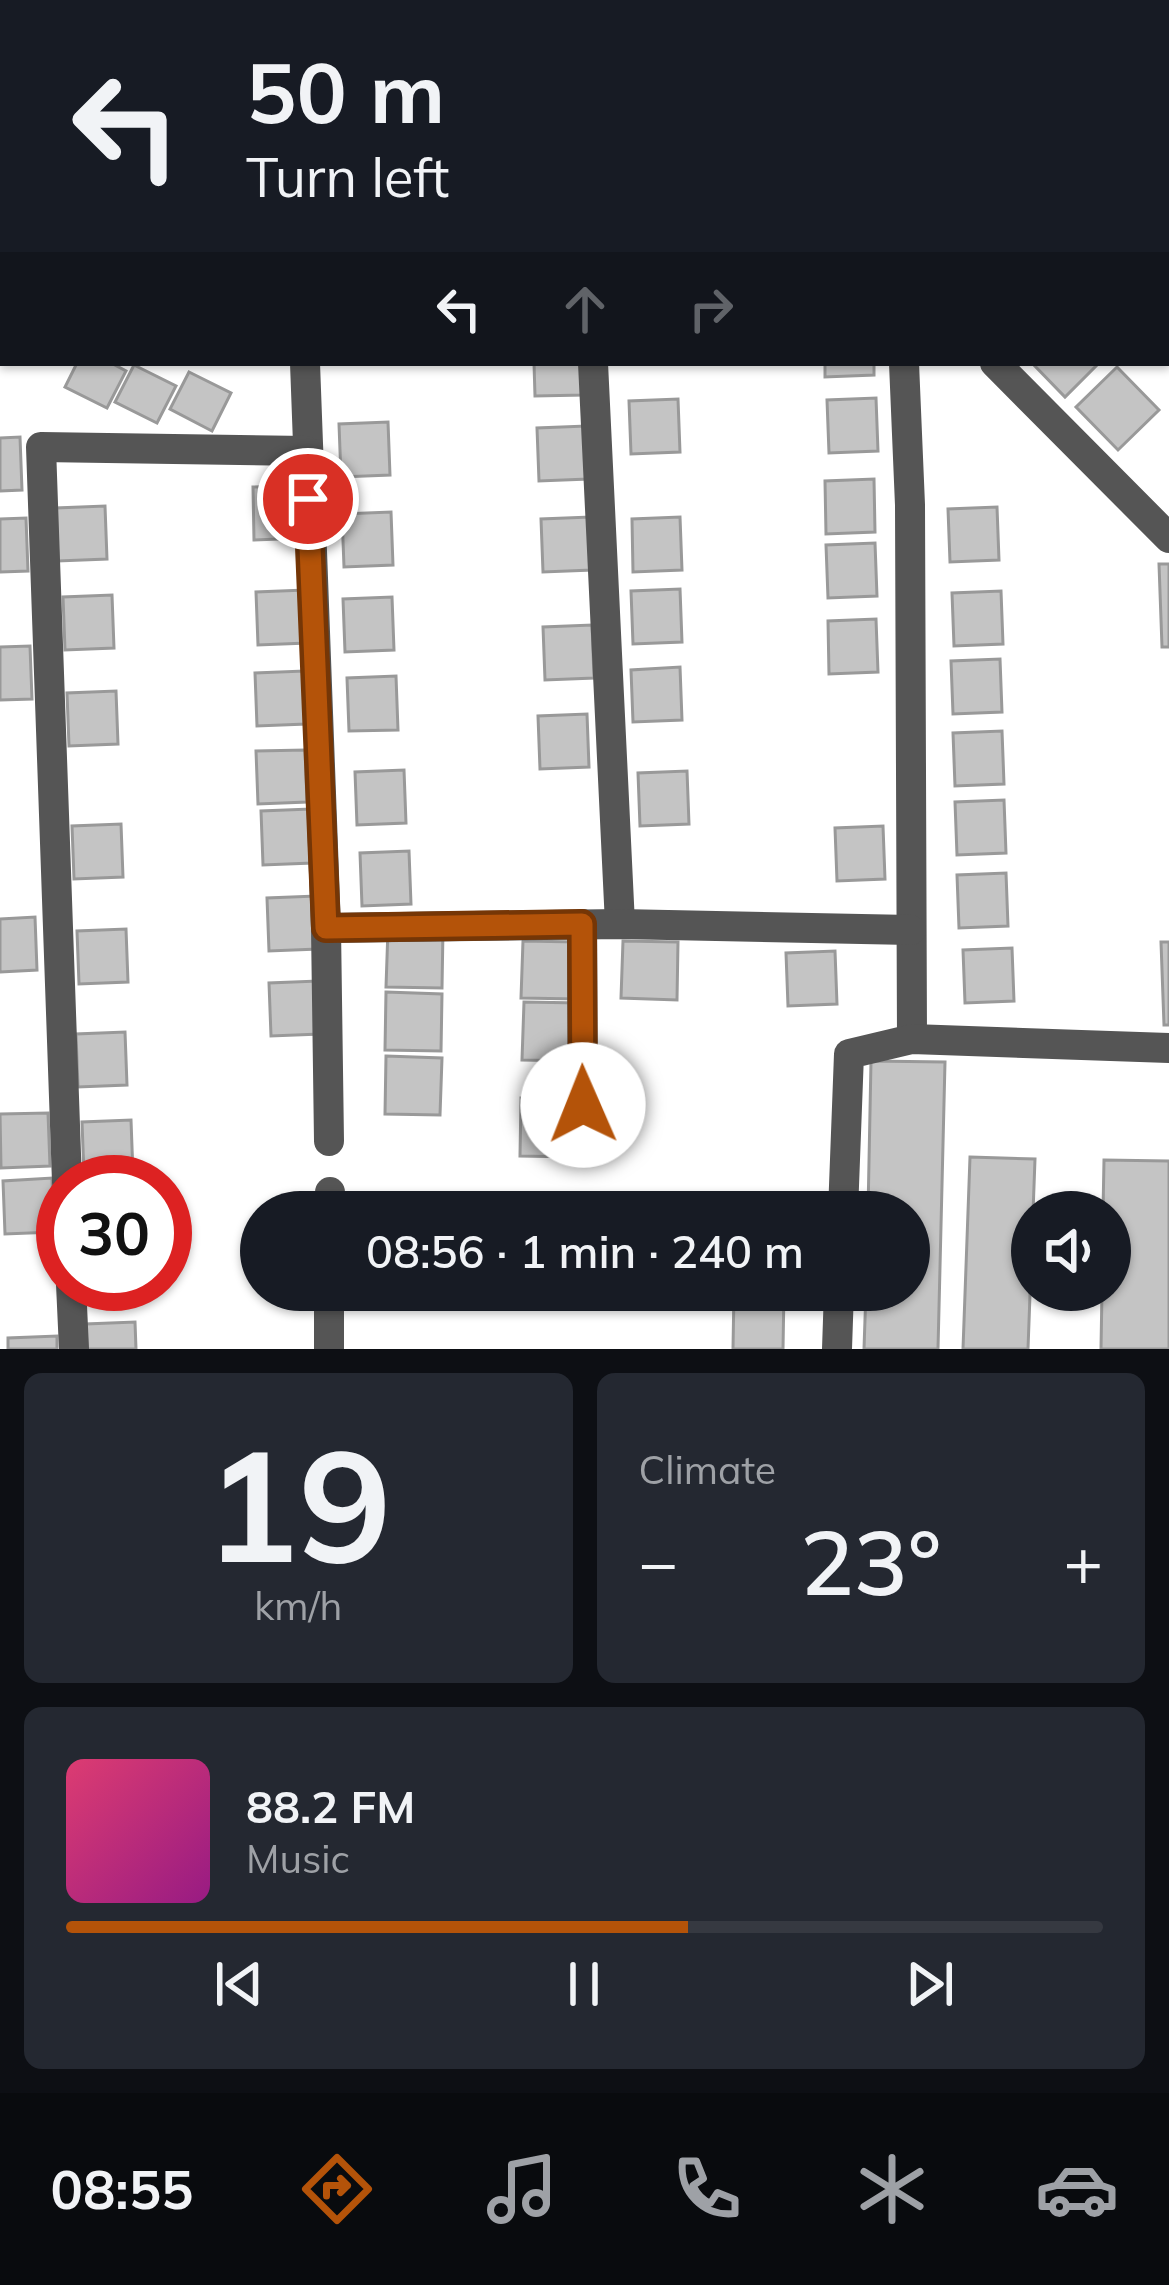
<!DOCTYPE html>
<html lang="en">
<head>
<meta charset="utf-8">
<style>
  :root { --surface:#171b24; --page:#242831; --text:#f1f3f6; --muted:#9ea1a6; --line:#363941; --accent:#b45309 }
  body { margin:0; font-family:Mulish,sans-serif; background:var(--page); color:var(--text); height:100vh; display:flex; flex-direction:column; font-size:45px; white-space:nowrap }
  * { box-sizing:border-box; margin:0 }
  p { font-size:39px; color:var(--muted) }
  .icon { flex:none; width:66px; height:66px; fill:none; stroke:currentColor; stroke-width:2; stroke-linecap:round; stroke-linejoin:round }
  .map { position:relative; height:1349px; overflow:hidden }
  .side { display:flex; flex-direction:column; gap:24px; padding:24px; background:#0d0f14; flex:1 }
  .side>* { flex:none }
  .top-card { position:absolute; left:0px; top:0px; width:1170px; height:366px; box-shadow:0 3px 9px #0004; background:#171b24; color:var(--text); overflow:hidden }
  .tools { position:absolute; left:1011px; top:1191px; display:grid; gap:24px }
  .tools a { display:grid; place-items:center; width:120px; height:120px; border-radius:50%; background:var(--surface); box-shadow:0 3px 9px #0004; font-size:60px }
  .speed { position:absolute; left:36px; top:1155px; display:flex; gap:24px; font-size:60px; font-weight:700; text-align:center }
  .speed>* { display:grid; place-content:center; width:156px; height:156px; border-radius:50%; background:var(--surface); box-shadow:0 3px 9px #0004; line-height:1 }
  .speed .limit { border:18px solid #d22; background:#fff; color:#111 }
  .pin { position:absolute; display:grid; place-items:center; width:102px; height:102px; color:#fff; margin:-51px; border:6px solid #fff; border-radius:50%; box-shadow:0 3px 12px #0007 }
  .me { position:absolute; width:132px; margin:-66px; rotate:359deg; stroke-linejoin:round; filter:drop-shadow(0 0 9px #0008) }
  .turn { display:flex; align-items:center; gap:42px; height:252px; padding:0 48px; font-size:54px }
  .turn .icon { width:156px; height:156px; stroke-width:2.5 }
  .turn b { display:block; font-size:84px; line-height:102px }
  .lanes { display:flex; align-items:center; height:114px; padding:0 48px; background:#0003; justify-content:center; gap:60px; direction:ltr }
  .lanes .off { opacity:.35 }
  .big { font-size:90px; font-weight:600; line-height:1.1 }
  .side .card { flex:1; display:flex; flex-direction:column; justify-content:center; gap:18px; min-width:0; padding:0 42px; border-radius:18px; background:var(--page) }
  .side .dial { align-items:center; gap:0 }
  .dial b { font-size:156px; line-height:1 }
  .song { display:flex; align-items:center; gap:36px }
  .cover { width:144px; height:144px; border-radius:18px; background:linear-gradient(135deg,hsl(340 70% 55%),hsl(310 70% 35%)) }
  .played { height:12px; border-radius:6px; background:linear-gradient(90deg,var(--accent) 60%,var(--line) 60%) }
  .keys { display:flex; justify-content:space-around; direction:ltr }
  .heat { display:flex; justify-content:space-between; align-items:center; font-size:66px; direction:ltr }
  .side .tiles { flex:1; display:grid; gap:24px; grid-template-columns:1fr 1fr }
  .card:last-child { grid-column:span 2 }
  .trip { position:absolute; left:240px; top:1191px; width:690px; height:120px; border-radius:60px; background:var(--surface); box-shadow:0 3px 9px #0004; font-weight:600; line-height:120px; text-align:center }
  .tabs { display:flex; height:192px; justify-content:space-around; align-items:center; background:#090b0e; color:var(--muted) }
  .tabs .icon { width:84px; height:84px }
  .tabs .selected { color:var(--accent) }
  .tabs b { font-size:54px; color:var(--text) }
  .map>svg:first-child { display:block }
  .building { fill:#c4c4c4; stroke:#999; stroke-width:3 }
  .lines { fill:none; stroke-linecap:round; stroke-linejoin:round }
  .minor { stroke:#555; stroke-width:30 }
  .route-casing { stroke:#753606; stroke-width:30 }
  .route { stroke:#b45309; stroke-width:21 }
</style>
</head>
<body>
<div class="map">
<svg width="1169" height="1349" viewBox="0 0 1169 1349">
  <rect width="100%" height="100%" fill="#fff"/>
  <g class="building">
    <path d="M77 363H111L126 371 107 408 65 387Z"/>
    <path d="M534 363H583L584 395 535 396Z"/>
    <path d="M825 363H874V375L825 377Z"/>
    <path d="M1032 363H1099L1065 397Z"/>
    <path d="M134 365 176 386 157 423 115 402Z"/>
    <path d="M1117 367 1159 410 1118 450 1076 407Z"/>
    <path d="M189 372 231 393 212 431 170 409Z"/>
    <path d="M876 398 878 451 829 453 827 400Z"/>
    <path d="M678 399 680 452 631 454 629 401Z"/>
    <path d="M388 422 390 475 341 477 339 424Z"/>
    <path d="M586 426 588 479 539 481 537 428Z"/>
    <path d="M20 437 22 490 0 491V438Z"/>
    <path d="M874 479 875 532 826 534 825 481Z"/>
    <path d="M302 485 303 538 254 540 253 487Z"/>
    <path d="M105 506 107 559 58 561 56 508Z"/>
    <path d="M997 507 999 560 950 562 948 509Z"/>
    <path d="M391 512 393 565 344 567 342 514Z"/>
    <path d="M590 517 592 570 543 572 541 519Z"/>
    <path d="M680 517 682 570 633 572 632 519Z"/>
    <path d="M26 518 28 571 0 572V519Z"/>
    <path d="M875 543 877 596 828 598 826 545Z"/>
    <path d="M1159 564H1169V647H1162Z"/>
    <path d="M680 589 682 642 633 644 631 591Z"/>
    <path d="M305 590 307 643 258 645 256 592Z"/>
    <path d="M1001 591 1003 644 954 646 952 593Z"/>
    <path d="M112 595 114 648 65 650 63 597Z"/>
    <path d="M392 597 394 650 345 652 343 599Z"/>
    <path d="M876 619 878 672 829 674 828 621Z"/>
    <path d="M592 625 594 678 545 680 543 627Z"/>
    <path d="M30 646 32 699 0 700V647Z"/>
    <path d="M1000 659 1002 712 953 714 951 661Z"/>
    <path d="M680 667 682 720 633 722 631 670Z"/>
    <path d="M304 671 306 724 257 726 255 673Z"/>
    <path d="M396 676 398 730 349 731 347 678Z"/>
    <path d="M116 691 118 744 69 746 67 693Z"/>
    <path d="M587 714 589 767 540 769 538 716Z"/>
    <path d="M1002 731 1004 784 955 786 953 733Z"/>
    <path d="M305 750 307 802 258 804 256 751Z"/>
    <path d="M404 770 406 823 357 825 355 772Z"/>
    <path d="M687 771 689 824 640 826 638 773Z"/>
    <path d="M1004 800 1006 853 957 855 955 802Z"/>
    <path d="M310 809 312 863 263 865 261 811Z"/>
    <path d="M121 824 123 877 74 879 72 826Z"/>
    <path d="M883 826 885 879 837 881 835 828Z"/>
    <path d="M409 851 411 904 362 906 360 853Z"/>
    <path d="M1006 873 1008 926 959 928 957 875Z"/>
    <path d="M316 896 318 949 269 951 267 898Z"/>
    <path d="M35 917 37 970 0 972V919Z"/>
    <path d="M126 929 128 982 79 984 77 931Z"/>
    <path d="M388 929 443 930 442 988 386 987Z"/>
    <path d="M523 941 578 942 577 999 521 998Z"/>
    <path d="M623 941 678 942 677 1000 621 998Z"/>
    <path d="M1161 942H1169V1025H1164Z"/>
    <path d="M1012 948 1014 1001 965 1003 963 950Z"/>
    <path d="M835 951 837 1004 788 1006 786 953Z"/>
    <path d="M318 981 320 1034 271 1036 269 983Z"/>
    <path d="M386 992 442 994 441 1051 385 1050Z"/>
    <path d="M524 1002 580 1003 578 1061 522 1060Z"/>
    <path d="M125 1032 127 1085 78 1087 76 1034Z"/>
    <path d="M386 1056 442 1058 440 1115 385 1114Z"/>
    <path d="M871 1061 945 1062 938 1349H864L866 1290H909V1212H868Z"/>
    <path d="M521 1098 577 1099 575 1157 520 1156Z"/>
    <path d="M48 1113 50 1166 1 1168 0 1114Z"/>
    <path d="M131 1120 133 1174 84 1175 82 1122Z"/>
    <path d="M970 1157 1035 1159 1028 1349H963Z"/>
    <path d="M1104 1160 1169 1161V1349H1101L1102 1290H1110V1212H1103Z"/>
    <path d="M52 1178 54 1232 5 1234 3 1181Z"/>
    <path d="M734 1290H784L783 1349H733Z"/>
    <path d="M135 1322 136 1349H87L86 1324Z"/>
    <path d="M57 1336V1349H8V1338Z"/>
  </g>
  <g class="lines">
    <g class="minor">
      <path d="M275 0 280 3"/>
      <path d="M583 0 584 3"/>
      <path d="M888 0V3"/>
      <path d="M1039 0 1042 3"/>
      <path d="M1167 131 1169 133"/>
      <path d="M0 145 3 147"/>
      <path d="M305 363 326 928 329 1141"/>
      <path d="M593 363 620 924"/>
      <path d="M904 363 910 505 912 1039"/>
      <path d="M995 363 1169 538"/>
      <path d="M582 924 583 1148"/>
      <path d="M326 928 620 924 911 930"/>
      <path d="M67 1182 41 447 306 451"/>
      <path d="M330 1212V1192"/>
      <path d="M843 1212 849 1054 912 1039 1169 1048"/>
      <path d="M71 1284 74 1349"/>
      <path d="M329 1349V1290"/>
      <path d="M837 1349 839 1290"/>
    </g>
  </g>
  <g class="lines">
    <defs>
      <path id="route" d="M308 499 326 928 582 924 583 1105"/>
    </defs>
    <use href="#route" class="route-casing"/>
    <use href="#route" class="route"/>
  </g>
</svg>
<div class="tools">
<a><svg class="icon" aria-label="sound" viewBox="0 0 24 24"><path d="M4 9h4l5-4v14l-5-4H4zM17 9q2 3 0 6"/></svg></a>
</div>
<div class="speed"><div class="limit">30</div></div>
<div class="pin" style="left:308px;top:499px;background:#d93025"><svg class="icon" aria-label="arrive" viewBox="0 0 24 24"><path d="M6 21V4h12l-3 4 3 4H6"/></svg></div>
<svg class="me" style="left:583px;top:1105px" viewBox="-20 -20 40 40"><circle r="19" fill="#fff"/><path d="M0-13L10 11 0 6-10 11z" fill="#b45309"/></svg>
<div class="trip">08:56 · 1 min · 240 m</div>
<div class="top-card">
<div class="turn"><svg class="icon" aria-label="left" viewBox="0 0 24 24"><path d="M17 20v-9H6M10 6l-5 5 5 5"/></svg><div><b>50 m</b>Turn left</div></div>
<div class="lanes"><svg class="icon" aria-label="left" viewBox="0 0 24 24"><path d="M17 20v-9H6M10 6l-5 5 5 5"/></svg><svg class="icon off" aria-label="ahead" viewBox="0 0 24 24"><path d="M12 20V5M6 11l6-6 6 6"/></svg><svg class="icon off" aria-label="right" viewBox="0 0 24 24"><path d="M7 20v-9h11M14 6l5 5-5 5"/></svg></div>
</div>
</div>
<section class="side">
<div class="tiles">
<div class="card dial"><b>19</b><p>km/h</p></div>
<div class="card"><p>Climate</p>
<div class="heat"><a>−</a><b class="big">23°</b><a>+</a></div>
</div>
<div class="card">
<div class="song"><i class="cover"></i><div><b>88.2 FM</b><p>Music</p></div></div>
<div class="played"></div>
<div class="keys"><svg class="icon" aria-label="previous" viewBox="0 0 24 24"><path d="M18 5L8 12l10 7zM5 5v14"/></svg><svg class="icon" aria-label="pause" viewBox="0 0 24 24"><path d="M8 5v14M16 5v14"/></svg><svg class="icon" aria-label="next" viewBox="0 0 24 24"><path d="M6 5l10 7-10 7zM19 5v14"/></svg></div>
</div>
</div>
</section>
<nav class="tabs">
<b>08:55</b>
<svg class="icon selected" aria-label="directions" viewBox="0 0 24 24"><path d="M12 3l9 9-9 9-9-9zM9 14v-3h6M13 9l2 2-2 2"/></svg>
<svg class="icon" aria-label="music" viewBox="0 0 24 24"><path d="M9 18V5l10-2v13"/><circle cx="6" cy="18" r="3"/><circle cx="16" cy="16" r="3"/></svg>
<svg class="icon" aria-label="phone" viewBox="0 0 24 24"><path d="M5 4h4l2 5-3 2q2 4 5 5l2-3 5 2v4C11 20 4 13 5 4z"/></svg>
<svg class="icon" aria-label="climate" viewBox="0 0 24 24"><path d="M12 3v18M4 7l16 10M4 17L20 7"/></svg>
<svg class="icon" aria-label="car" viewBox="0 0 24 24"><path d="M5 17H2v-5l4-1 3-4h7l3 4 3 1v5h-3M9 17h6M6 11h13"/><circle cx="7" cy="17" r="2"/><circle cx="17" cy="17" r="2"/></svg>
</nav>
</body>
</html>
